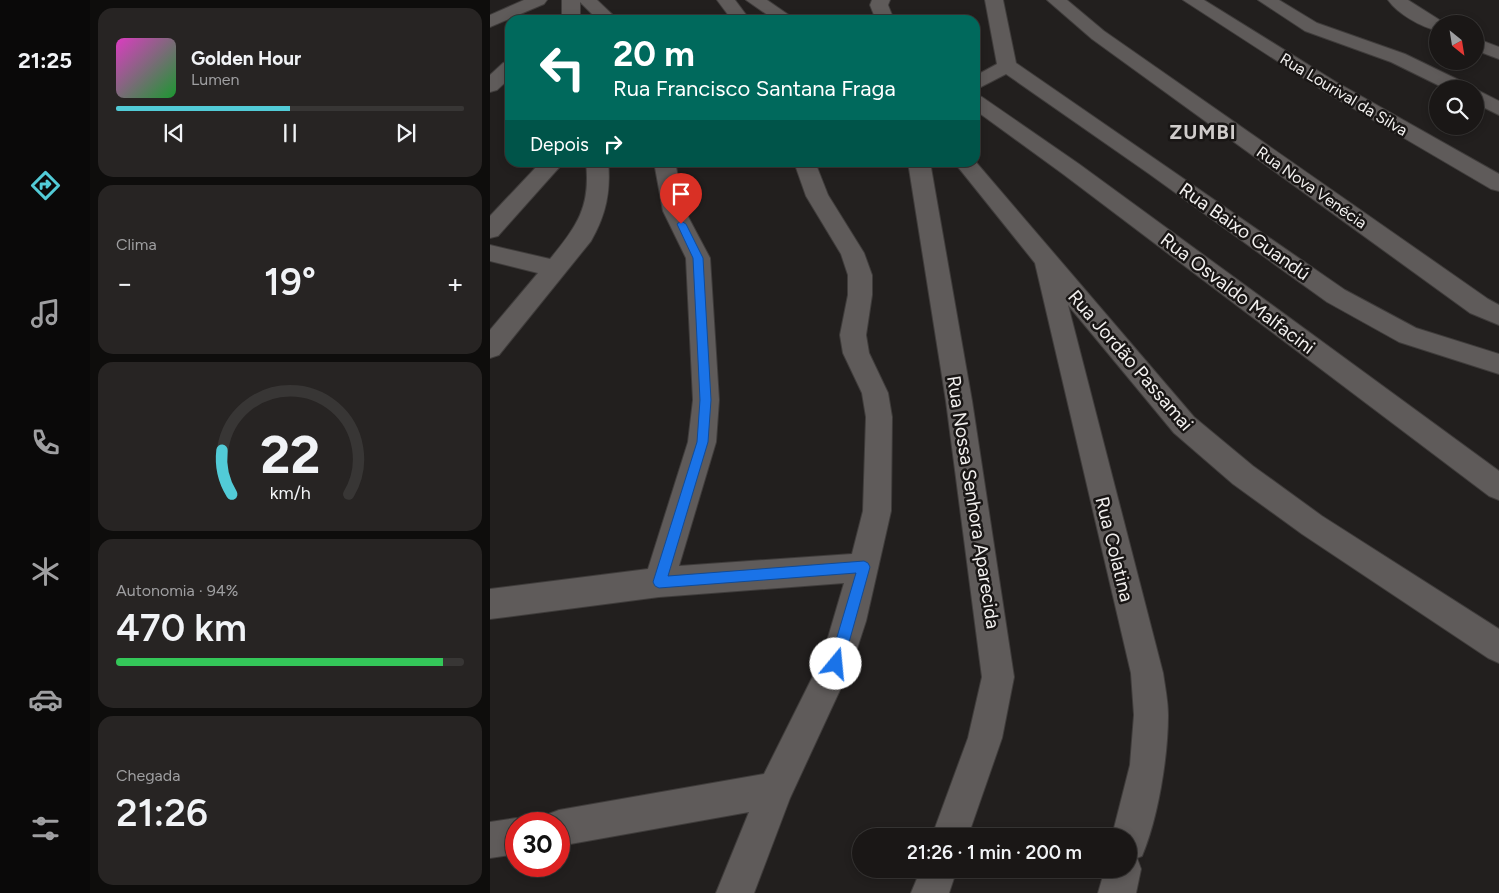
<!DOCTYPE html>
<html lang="pt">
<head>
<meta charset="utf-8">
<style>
  :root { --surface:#1a1716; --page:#272423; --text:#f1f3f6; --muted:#9f9fa1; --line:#383635; --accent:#52cbd7 }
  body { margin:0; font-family:Figtree,sans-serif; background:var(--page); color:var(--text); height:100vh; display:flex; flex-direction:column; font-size:19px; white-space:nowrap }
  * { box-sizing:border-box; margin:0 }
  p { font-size:16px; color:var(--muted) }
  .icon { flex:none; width:28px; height:28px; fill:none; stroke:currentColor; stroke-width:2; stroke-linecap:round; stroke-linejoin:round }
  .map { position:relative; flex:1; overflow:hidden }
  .sheet { display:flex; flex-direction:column; gap:8px; padding:8px; background:#0e0d0c; width:400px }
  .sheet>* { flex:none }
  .guide { position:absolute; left:15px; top:15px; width:475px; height:152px; border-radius:15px; box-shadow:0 2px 8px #0003,0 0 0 1px var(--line); background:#00695c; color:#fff; overflow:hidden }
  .needle { width:32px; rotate:150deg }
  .controls { position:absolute; left:939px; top:15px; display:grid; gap:10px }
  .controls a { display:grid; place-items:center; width:55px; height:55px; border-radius:50%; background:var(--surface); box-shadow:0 2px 8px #0003,0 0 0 1px var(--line); font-size:25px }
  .speed { position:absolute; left:15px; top:812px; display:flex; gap:10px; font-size:25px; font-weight:700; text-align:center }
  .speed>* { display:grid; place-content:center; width:65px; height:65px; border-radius:50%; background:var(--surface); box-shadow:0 2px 8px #0003,0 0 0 1px var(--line); line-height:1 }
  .speed .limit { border:8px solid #d22; background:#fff; color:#111 }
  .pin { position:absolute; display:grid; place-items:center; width:42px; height:42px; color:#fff; margin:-51px -21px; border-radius:50% 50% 50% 0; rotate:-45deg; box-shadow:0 0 5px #0007 }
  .pin .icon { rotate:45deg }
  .me { position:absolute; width:55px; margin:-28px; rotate:17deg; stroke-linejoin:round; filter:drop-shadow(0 0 4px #0008) }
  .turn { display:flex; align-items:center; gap:18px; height:105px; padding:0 25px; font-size:22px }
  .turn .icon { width:65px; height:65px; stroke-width:2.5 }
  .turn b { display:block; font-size:35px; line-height:42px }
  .then { display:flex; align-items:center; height:48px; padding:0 25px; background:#0003; gap:10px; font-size:19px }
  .big { font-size:38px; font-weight:600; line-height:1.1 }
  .sheet .widget { flex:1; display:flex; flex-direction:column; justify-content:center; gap:8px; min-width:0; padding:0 18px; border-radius:15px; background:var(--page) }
  .sheet .dial { align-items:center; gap:0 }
  .dial svg { height:130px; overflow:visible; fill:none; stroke:var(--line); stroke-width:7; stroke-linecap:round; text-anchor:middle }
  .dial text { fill:var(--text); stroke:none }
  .song { display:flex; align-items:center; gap:15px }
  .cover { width:60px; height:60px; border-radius:8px; background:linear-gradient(135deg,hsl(310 70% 55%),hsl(130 70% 35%)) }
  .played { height:5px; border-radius:2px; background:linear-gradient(90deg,var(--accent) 50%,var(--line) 50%) }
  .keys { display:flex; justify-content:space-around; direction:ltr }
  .heat { display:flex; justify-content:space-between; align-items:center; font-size:28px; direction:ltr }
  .charge { height:8px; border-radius:4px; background:linear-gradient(90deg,#34c759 94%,var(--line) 0) }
  .trip { position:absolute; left:362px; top:828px; width:285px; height:50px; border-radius:25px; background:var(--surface); box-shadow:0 2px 8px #0003,0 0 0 1px var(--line); font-weight:600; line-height:50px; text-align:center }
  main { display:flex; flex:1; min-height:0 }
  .tabs { display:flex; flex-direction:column; width:90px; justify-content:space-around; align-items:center; background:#0a0909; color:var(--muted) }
  .tabs .icon { width:35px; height:35px }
  .tabs .on { color:var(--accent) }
  .tabs b { font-size:22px; color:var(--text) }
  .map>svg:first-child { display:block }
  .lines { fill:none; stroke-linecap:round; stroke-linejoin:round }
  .street-casing { stroke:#3f3c3b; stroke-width:2 }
  .street { fill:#5f5b5a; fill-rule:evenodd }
  .route { fill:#1a73e8; stroke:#114b97 }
  .labels { text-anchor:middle; stroke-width:5; stroke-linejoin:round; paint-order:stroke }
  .far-street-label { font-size:16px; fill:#f2f0ef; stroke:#191615 }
  .street-label { font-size:19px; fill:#f2f0ef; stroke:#191615 }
  .far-district-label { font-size:20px; font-weight:bold; letter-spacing:1px; fill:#d0cccb; stroke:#191615 }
</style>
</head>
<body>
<main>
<nav class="tabs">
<b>21:25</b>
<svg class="icon on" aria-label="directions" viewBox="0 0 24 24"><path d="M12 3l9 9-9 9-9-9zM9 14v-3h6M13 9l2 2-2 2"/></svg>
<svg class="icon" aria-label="music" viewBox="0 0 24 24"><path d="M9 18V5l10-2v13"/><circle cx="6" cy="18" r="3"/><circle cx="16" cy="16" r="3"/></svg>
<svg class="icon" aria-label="phone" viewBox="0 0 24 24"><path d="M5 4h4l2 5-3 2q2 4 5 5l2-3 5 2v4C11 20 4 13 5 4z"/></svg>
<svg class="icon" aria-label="climate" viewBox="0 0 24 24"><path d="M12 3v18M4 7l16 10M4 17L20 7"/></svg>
<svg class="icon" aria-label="car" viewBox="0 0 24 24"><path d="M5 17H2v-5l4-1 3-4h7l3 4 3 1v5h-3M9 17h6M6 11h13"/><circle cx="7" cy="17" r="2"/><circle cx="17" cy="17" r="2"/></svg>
<svg class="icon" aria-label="filters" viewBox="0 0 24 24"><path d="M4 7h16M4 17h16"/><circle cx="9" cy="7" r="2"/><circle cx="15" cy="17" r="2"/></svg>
</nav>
<section class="sheet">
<div class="widget">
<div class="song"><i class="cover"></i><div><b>Golden Hour</b><p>Lumen</p></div></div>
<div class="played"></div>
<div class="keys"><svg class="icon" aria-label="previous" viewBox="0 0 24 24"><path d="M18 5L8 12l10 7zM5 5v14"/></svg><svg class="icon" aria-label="pause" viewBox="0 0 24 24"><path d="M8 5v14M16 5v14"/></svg><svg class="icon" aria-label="next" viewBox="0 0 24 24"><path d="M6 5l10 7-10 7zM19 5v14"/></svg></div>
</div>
<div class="widget"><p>Clima</p>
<div class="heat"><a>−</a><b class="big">19°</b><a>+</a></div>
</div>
<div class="widget dial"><svg viewBox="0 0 100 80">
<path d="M14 69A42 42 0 1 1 86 69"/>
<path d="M14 69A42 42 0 0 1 8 42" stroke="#52cbd7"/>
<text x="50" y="56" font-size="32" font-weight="700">22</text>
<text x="50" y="72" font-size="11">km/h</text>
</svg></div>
<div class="widget"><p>Autonomia · 94%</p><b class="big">470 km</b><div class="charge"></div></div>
<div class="widget"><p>Chegada</p><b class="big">21:26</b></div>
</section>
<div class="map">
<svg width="1009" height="893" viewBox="0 0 1009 893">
  <rect width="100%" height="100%" fill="#221f1e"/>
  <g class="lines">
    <defs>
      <g id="street">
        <path d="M34 0H57L54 4 0 27V15Z"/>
        <path d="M72 0H107L128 20H108L90 2V20H72Z"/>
        <path d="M227 0H245L260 20H242Z"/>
        <path d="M256 0H277L306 20H285Z"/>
        <path d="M382 0H400L398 5 404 20H386L380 5Z"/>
        <path d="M495 0H513L526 63 855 290 926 328 1009 354V374L909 342 837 302 658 173 516 74 485 90V76L507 64Z"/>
        <path d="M557 0H577L614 31 998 299 1009 305V325L980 313 602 39Z"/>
        <path d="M693 0H714L846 82 1009 174V191L1001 189 832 90Z"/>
        <path d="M768 0H789L827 23 915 54 979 85 982 89H956L901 62 815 31Z"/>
        <path d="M898 0H918L956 24H948V31C931 27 908 14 898 0Z"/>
        <path d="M985 38 1009 47V59L985 50Z"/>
        <path d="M20 61V78L7 90 0 92V75L13 63Z"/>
        <path d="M985 89 1009 101V115L985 103Z"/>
        <path d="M485 95 492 97 589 164 1009 471V500L999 496 573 174 485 110Z"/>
        <path d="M485 161 704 417 763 466 832 516 1009 629V663L998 658 812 534 743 484 684 433 578 305 673 673C675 687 678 701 678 715 678 757 668 818 652 856L647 858 651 869 646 893H608L615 869H639V836H622L640 765 644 715 641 673 545 263 464 162Z"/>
        <path d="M51 162H74L8 236 0 238V216Z"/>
        <path d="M96 162H118C121 191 116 215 101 241L9 355 0 358V330L48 273 0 261V245L60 259C87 226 101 207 96 162Z"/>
        <path d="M164 162H185L195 211 220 258 229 400 226 442 189 566 362 554 373 511 376 417 372 393 353 353 350 335 358 295V275L351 254 316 196 304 162H325L338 195 374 253 382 275V295L376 335 379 353 398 393 402 417 401 511 376 621 362 664 300 798 264 893H226L259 812 69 846V824H53L56 815 69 810 274 774 332 658 354 583 169 597 0 619V589L158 569 198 442 203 400 196 258 173 211Z"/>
        <path d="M418 162H440L482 401 524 677 512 738 478 836H442L478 738 492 677 456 401Z"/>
        <path d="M26 818 39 824H26V854L0 858V822Z"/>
        <path d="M431 869H467L459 893H421Z"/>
      </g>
    </defs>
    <use href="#street" class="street-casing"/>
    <use href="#street" class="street"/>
  </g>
  <path class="route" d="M191 221 196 224 213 258 221 400 218 442 178 576 374 561 378 563 380 567 353 664 351 669 346 671 341 669 339 664 366 573 169 588 165 586 163 582 207 442 210 400 203 258 187 224Z"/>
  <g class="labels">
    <g class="far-street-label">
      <text transform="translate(854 94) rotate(31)" y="6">Rua Lourival da Silva</text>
      <text transform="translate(822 187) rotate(35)" y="6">Rua Nova Venécia</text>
    </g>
    <g class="street-label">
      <text transform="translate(755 231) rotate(35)" y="7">Rua Baixo Guandú</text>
      <text transform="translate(748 293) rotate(37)" y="7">Rua Osvaldo Malfacini</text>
      <text transform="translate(641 360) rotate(49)" y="7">Rua Jordão Passamai</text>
      <text transform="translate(484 502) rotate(81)" y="7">Rua Nossa Senhora Aparecida</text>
      <text transform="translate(625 549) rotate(76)" y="7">Rua Colatina</text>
    </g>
    <g class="far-district-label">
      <text x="713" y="139">ZUMBI</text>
    </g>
  </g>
</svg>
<div class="controls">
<a><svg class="needle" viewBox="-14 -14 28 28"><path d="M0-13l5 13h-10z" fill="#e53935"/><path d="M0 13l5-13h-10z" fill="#9f9fa1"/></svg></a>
<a><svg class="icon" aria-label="search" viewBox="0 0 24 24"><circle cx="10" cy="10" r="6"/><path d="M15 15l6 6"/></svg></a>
</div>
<div class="speed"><div class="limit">30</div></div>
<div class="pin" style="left:191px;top:224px;background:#d93025"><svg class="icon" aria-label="arrive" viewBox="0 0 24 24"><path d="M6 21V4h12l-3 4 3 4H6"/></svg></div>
<svg class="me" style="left:346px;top:664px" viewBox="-20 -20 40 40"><circle r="19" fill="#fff"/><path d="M0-13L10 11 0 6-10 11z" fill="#1a73e8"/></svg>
<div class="trip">21:26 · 1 min · 200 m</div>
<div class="guide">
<div class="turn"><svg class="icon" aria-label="left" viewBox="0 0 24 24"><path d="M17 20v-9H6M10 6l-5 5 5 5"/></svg><div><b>20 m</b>Rua Francisco Santana Fraga</div></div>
<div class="then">Depois<svg class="icon" aria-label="right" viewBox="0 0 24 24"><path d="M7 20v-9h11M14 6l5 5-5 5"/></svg></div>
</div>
</div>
</main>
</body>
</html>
